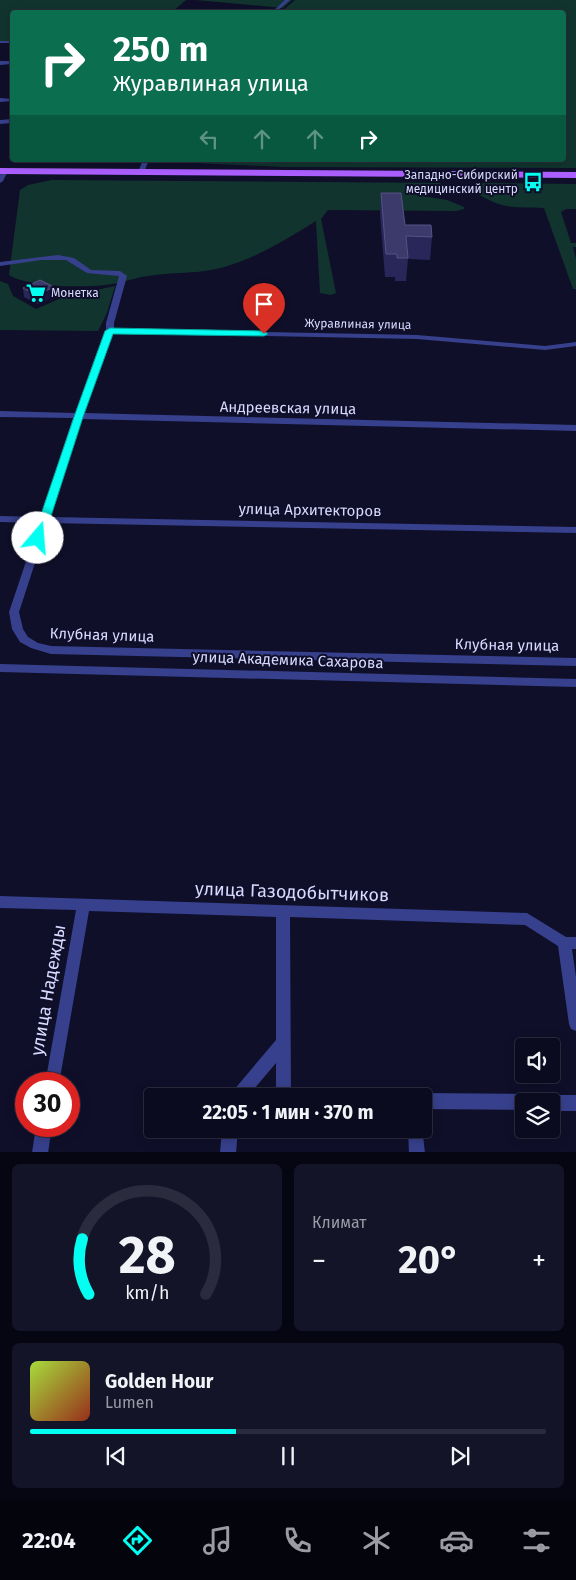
<!DOCTYPE html>
<html lang="ru">
<head>
<meta charset="utf-8">
<style>
  :root { --surface:#0b0b20; --page:#141429; --text:#f1f3f6; --muted:#9a9ba5; --line:#2b2b3e; --accent:#04fff2 }
  body { margin:0; font-family:"Fira Sans",sans-serif; background:var(--page); color:var(--text); height:100vh; display:flex; flex-direction:column; font-size:19px; white-space:nowrap }
  * { box-sizing:border-box; margin:0 }
  p { font-size:16px; color:var(--muted) }
  .icon { flex:none; width:28px; height:28px; fill:none; stroke:currentColor; stroke-width:2; stroke-linecap:round; stroke-linejoin:round }
  .map { position:relative; height:1152px; overflow:hidden }
  .panel { display:flex; flex-direction:column; gap:12px; padding:12px; background:#060612; flex:1 }
  .panel>* { flex:none }
  .top-card { position:absolute; left:10px; top:10px; width:556px; height:152px; border-radius:5px; box-shadow:0 2px 12px #0003,0 0 0 1px var(--line); background:#0b6e4f; color:#fff; overflow:hidden }
  .tools { position:absolute; left:515px; top:1038px; display:grid; gap:10px }
  .tools a { display:grid; place-items:center; width:45px; height:45px; border-radius:5px; background:var(--surface); box-shadow:0 2px 12px #0003,0 0 0 1px var(--line); font-size:25px }
  .speed { position:absolute; left:15px; top:1072px; display:flex; gap:10px; font-size:25px; font-weight:700; text-align:center }
  .speed>* { display:grid; place-content:center; width:65px; height:65px; border-radius:50%; background:var(--surface); box-shadow:0 2px 12px #0003,0 0 0 1px var(--line); line-height:1 }
  .speed .limit { border:8px solid #d22; background:#fff; color:#111 }
  .pin { position:absolute; display:grid; place-items:center; width:42px; height:42px; color:#fff; margin:-51px -21px; border-radius:50% 50% 50% 0; rotate:-45deg; box-shadow:0 0 5px #0007 }
  .pin .icon { rotate:45deg }
  .me { position:absolute; width:55px; margin:-28px; rotate:18deg; stroke-linejoin:round; filter:drop-shadow(0 0 4px #0008) }
  .turn { display:flex; align-items:center; gap:18px; height:105px; padding:0 20px; font-size:22px }
  .turn .icon { width:65px; height:65px; stroke-width:2.5 }
  .turn b { display:block; font-size:35px; line-height:42px }
  .lanes { display:flex; align-items:center; height:48px; padding:0 20px; background:#0003; justify-content:center; gap:25px; direction:ltr }
  .lanes .off { opacity:.35 }
  .big { font-size:38px; font-weight:700; line-height:1.1 }
  .panel .card { flex:1; display:flex; flex-direction:column; justify-content:center; gap:8px; min-width:0; padding:0 18px; border-radius:8px; background:var(--page) }
  .panel .dial { align-items:center; gap:0 }
  .dial svg { height:130px; overflow:visible; fill:none; stroke:var(--line); stroke-width:7; stroke-linecap:round; text-anchor:middle }
  .dial text { fill:var(--text); stroke:none }
  .song { display:flex; align-items:center; gap:15px }
  .cover { width:60px; height:60px; border-radius:8px; background:linear-gradient(135deg,hsl(80 70% 55%),hsl(10 70% 35%)) }
  .played { height:5px; border-radius:2px; background:linear-gradient(90deg,var(--accent) 40%,var(--line) 40%) }
  .keys { display:flex; justify-content:space-around; direction:ltr }
  .heat { display:flex; justify-content:space-between; align-items:center; font-size:28px; direction:ltr }
  .panel .tiles { flex:1; display:grid; gap:12px; grid-template-columns:1fr 1fr }
  .card:last-child { grid-column:span 2 }
  .trip { position:absolute; left:144px; top:1088px; width:288px; height:50px; border-radius:5px; background:var(--surface); box-shadow:0 2px 12px #0003,0 0 0 1px var(--line); font-weight:700; line-height:50px; text-align:center }
  .menu { display:flex; height:80px; justify-content:space-around; align-items:center; background:#04040d; color:var(--muted) }
  .menu .icon { width:35px; height:35px }
  .menu .on { color:var(--accent) }
  .menu b { font-size:22px; color:var(--text) }
  .map>svg:first-child { display:block }
  .green { fill:#11352e }
  .lines { fill:none; stroke-linecap:round; stroke-linejoin:round }
  .minor { fill:#37408c; fill-rule:evenodd }
  .tertiary { fill:#37408c; fill-rule:evenodd }
  .primary { fill:#ab5fff; fill-rule:evenodd }
  .wall { fill:#292659 }
  .shaded-wall { fill:#17153f }
  .building { fill:#3c3a6b; stroke:#545382 }
  .route { fill:#04fff2; stroke:#03a69d }
  .labels { text-anchor:middle; stroke-width:4; stroke-linejoin:round; paint-order:stroke }
  .far-poi-label { font-size:12px; fill:#d8d9ff; stroke:#0f0f2a; text-anchor:end }
  .far-street-label { font-size:12px; fill:#d8d9ff; stroke:#0f0f2a }
  .street-label { font-size:15px; fill:#d8d9ff; stroke:#0f0f2a }
  .near-street-label { font-size:18px; fill:#d8d9ff; stroke:#0f0f2a }
</style>
</head>
<body>
<div class="map">
<svg width="576" height="1153" viewBox="0 0 576 1153">
  <rect width="100%" height="100%" fill="#0f0f2a"/>
  <g class="green">
    <path d="M0 0H186L172 12H12V41H0Z"/>
    <path d="M196 0H292L283 8Z"/>
    <path d="M295 0H576V168L285 167 175 162 172 160H564V12H281Z"/>
    <path d="M52 180 440 183 442 186 441 188 414 190 415 195 447 200 464 207V209L456 211 328 210 321 219 336 293 331 295 320 293 316 221C285 240 252 261 216 269 194 274 170 272 148 276 138 277 131 280 122 282 99 289 28 288 9 275L20 190 28 185Z"/>
    <path d="M483 183 576 184V209H566L561 212 571 243H576V247H573L576 259V289H573L544 208C516 207 504 210 478 194L476 185Z"/>
    <path d="M0 281 8 284 13 296 36 309 64 297 115 286 107 313 98 331 0 330Z"/>
  </g>
  <g class="lines">
    <g class="minor">
      <path d="M285 0H290L276 12H272Z"/>
      <rect x="0" y="41" width="12" height="2"/>
      <path d="M0 61H12V64L0 65Z"/>
      <path d="M0 98 12 99V101L0 102Z"/>
      <path d="M12 119V123L0 124V120Z"/>
      <path d="M143 160H149L144 172 141 174 138 172Z"/>
      <path d="M3 170 8 171 3 181 0 183V175Z"/>
      <path d="M58 255 74 258 91 270 120 271 127 276 114 323V329L417 335 545 346 576 342V346L545 350 417 339 113 333 84 413 576 425V431L82 419 50 517 576 527V533L48 523 19 612 23 629 28 637 38 643 51 646 576 658V666L51 654 31 648 20 642 12 629 9 612 39 523 0 522V516L41 517 73 418 0 417V411L75 413 106 331V323L119 276 87 273 66 260H41L0 266V262Z"/>
      <path d="M0 896 527 913 566 937H576V949H572L576 977V1031L571 1029 569 1024 558 946 525 925 290 917 291 1096H276V1063L248 1096H231L233 1091 276 1040V917L89 911 59 1084H45L76 910 0 908Z"/>
      <path d="M422 1093 524 1094 529 1097 531 1101H524V1110L422 1109V1096H416Z"/>
      <path d="M551 1095H576V1111H551V1101H544L546 1098Z"/>
      <path d="M36 1126H52L48 1153H32Z"/>
      <path d="M422 1126 425 1153H409L408 1129H422Z"/>
      <path d="M222 1129H238L236 1153H220Z"/>
    </g>
    <path class="tertiary" d="M0 664 576 679V687L0 672Z"/>
    <path class="primary" d="M0 168 576 172V178L0 174Z"/>
  </g>
  <g class="wall">
    <path d="M381 193 405 225 432 237 430 260 408 259 406 281H395V277H385L380 215Z"/>
    <path d="M23 288 55 296 38 304 24 297Z"/>
  </g>
  <path class="shaded-wall" d="M54 287 55 296 38 304 37 295Z"/>
  <g class="building">
    <path d="M381 193H401L405 225H431L432 237 406 236 408 258H397V254H386Z"/>
    <path d="M40 280 54 287 37 295 23 288Z"/>
  </g>
  <path class="route" d="M110 328 264 331 268 334 264 336 113 334 83 417 44 538 42 540H34L33 538 74 417 105 331Z"/>
  <defs>
    <symbol id="bus-bare" viewBox="-9 -9 18 18"><path d="M-5-6H5V4H4V6H2V4H-2V6H-4V4H-5ZM-3.5-4V0h7V-4ZM-3.5 1.2v1.5H-2V1.2ZM2 1.2v1.5H3.5V1.2Z" fill="#04fff2" stroke="#0f0f2a" stroke-width="2.5" paint-order="stroke"/></symbol>
    <symbol id="supermarket-bare" viewBox="-9 -9 18 18"><path d="M-6-5.5h2.5l.6 2H6L4.5 2H-2.5L-4.4-4H-6ZM-1.5 3.2a1.3 1.3 0 1 0 .1 0ZM3 3.2a1.3 1.3 0 1 0 .1 0Z" fill="#04fff2" stroke="#0f0f2a" stroke-width="2.5" paint-order="stroke"/></symbol>
  </defs>
  <g fill-rule="evenodd">
    <use href="#bus-bare" x="519" y="168" width="28" height="28"/>
    <use href="#supermarket-bare" x="22" y="279" width="28" height="28"/>
  </g>
  <g class="labels">
    <g class="far-poi-label">
      <text x="518" y="179">Западно-Сибирский<tspan x="518" dy="14">медицинский центр</tspan></text>
      <text x="51" y="297" text-anchor="start">Монетка</text>
    </g>
    <g class="far-street-label">
      <text transform="translate(358 324) rotate(1)" y="4">Журавлиная улица</text>
    </g>
    <g class="street-label">
      <text transform="translate(288 408) rotate(1)" y="5">Андреевская улица</text>
      <text transform="translate(310 510) rotate(1)" y="5">улица Архитекторов</text>
      <text transform="translate(102 635) rotate(2)" y="5">Клубная улица</text>
      <text transform="translate(507 645) rotate(1)" y="5">Клубная улица</text>
      <text transform="translate(288 660) rotate(2)" y="5">улица Академика Сахарова</text>
    </g>
    <g class="near-street-label">
      <text transform="translate(292 892) rotate(2)" y="6">улица Газодобытчиков</text>
      <text transform="translate(48 990) rotate(-80)" y="6">улица Надежды</text>
    </g>
  </g>
</svg>
<div class="tools">
<a><svg class="icon" aria-label="sound" viewBox="0 0 24 24"><path d="M4 9h4l5-4v14l-5-4H4zM17 9q2 3 0 6"/></svg></a>
<a><svg class="icon" aria-label="layers" viewBox="0 0 24 24"><path d="M12 4l9 5-9 5-9-5zM3 14l9 5 9-5"/></svg></a>
</div>
<div class="speed"><div class="limit">30</div></div>
<div class="pin" style="left:264px;top:334px;background:#d93025"><svg class="icon" aria-label="arrive" viewBox="0 0 24 24"><path d="M6 21V4h12l-3 4 3 4H6"/></svg></div>
<svg class="me" style="left:38px;top:538px" viewBox="-20 -20 40 40"><circle r="19" fill="#fff"/><path d="M0-13L10 11 0 6-10 11z" fill="#04fff2"/></svg>
<div class="trip">22:05 · 1 мин · 370 m</div>
<div class="top-card">
<div class="turn"><svg class="icon" aria-label="right" viewBox="0 0 24 24"><path d="M7 20v-9h11M14 6l5 5-5 5"/></svg><div><b>250 m</b>Журавлиная улица</div></div>
<div class="lanes"><svg class="icon off" aria-label="left" viewBox="0 0 24 24"><path d="M17 20v-9H6M10 6l-5 5 5 5"/></svg><svg class="icon off" aria-label="ahead" viewBox="0 0 24 24"><path d="M12 20V5M6 11l6-6 6 6"/></svg><svg class="icon off" aria-label="ahead" viewBox="0 0 24 24"><path d="M12 20V5M6 11l6-6 6 6"/></svg><svg class="icon" aria-label="right" viewBox="0 0 24 24"><path d="M7 20v-9h11M14 6l5 5-5 5"/></svg></div>
</div>
</div>
<section class="panel">
<div class="tiles">
<div class="card dial"><svg viewBox="0 0 100 80">
<path d="M14 69A42 42 0 1 1 86 69"/>
<path d="M14 69A42 42 0 0 1 10 35" stroke="#04fff2"/>
<text x="50" y="56" font-size="32" font-weight="700">28</text>
<text x="50" y="72" font-size="11">km/h</text>
</svg></div>
<div class="card"><p>Климат</p>
<div class="heat"><a>−</a><b class="big">20°</b><a>+</a></div>
</div>
<div class="card">
<div class="song"><i class="cover"></i><div><b>Golden Hour</b><p>Lumen</p></div></div>
<div class="played"></div>
<div class="keys"><svg class="icon" aria-label="previous" viewBox="0 0 24 24"><path d="M18 5L8 12l10 7zM5 5v14"/></svg><svg class="icon" aria-label="pause" viewBox="0 0 24 24"><path d="M8 5v14M16 5v14"/></svg><svg class="icon" aria-label="next" viewBox="0 0 24 24"><path d="M6 5l10 7-10 7zM19 5v14"/></svg></div>
</div>
</div>
</section>
<nav class="menu">
<b>22:04</b>
<svg class="icon on" aria-label="directions" viewBox="0 0 24 24"><path d="M12 3l9 9-9 9-9-9zM9 14v-3h6M13 9l2 2-2 2"/></svg>
<svg class="icon" aria-label="music" viewBox="0 0 24 24"><path d="M9 18V5l10-2v13"/><circle cx="6" cy="18" r="3"/><circle cx="16" cy="16" r="3"/></svg>
<svg class="icon" aria-label="phone" viewBox="0 0 24 24"><path d="M5 4h4l2 5-3 2q2 4 5 5l2-3 5 2v4C11 20 4 13 5 4z"/></svg>
<svg class="icon" aria-label="climate" viewBox="0 0 24 24"><path d="M12 3v18M4 7l16 10M4 17L20 7"/></svg>
<svg class="icon" aria-label="car" viewBox="0 0 24 24"><path d="M5 17H2v-5l4-1 3-4h7l3 4 3 1v5h-3M9 17h6M6 11h13"/><circle cx="7" cy="17" r="2"/><circle cx="17" cy="17" r="2"/></svg>
<svg class="icon" aria-label="filters" viewBox="0 0 24 24"><path d="M4 7h16M4 17h16"/><circle cx="9" cy="7" r="2"/><circle cx="15" cy="17" r="2"/></svg>
</nav>
</body>
</html>
